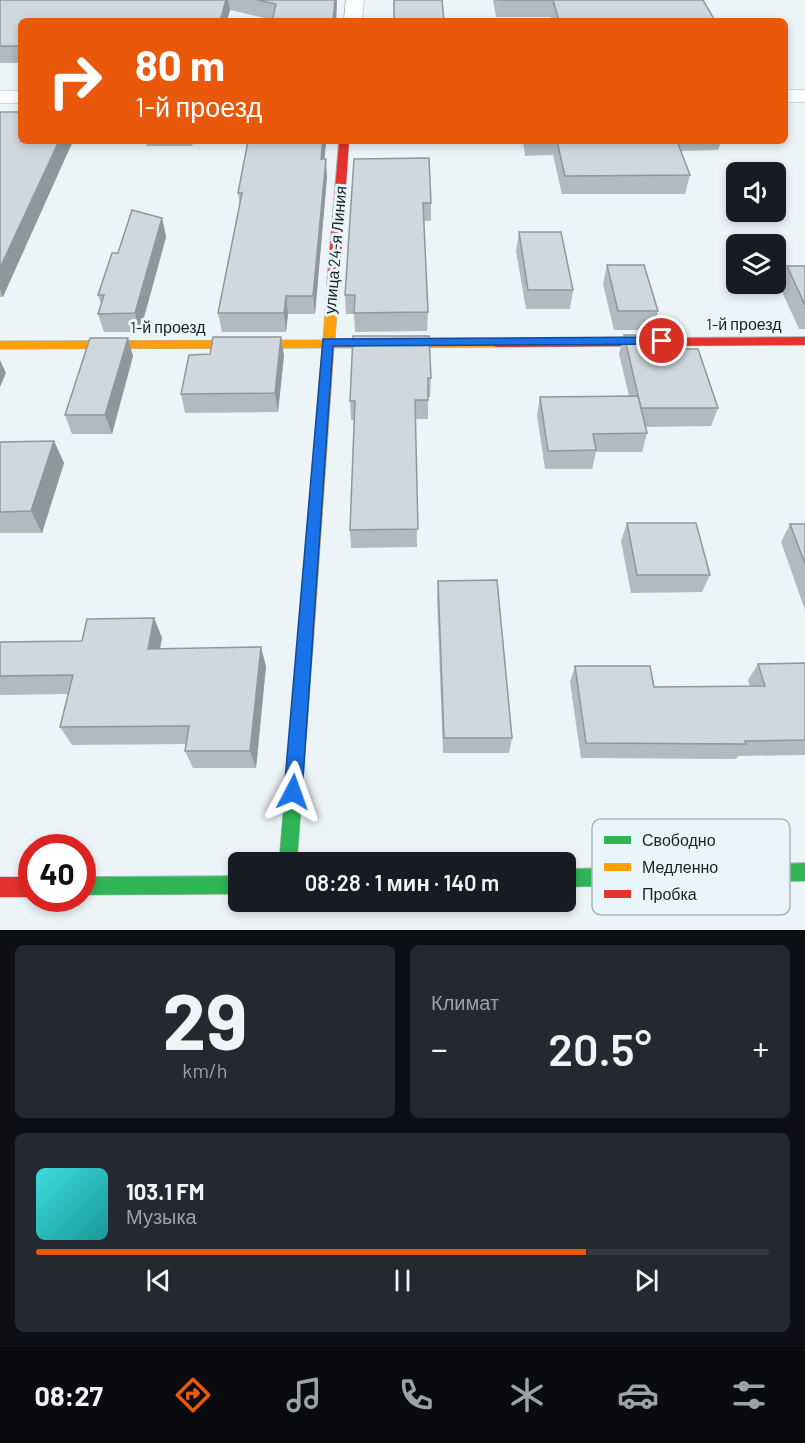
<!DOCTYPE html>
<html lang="ru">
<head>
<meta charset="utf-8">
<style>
  :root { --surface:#171b24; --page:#242831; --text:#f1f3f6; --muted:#9ea1a6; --line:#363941; --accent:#ea580c }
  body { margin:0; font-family:Barlow,sans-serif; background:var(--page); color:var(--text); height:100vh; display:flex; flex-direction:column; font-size:22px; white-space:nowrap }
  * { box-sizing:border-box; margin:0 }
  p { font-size:20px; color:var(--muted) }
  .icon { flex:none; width:33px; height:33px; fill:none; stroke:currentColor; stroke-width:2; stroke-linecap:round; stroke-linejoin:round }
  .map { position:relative; height:930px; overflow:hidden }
  .side { display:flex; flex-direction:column; gap:15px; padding:15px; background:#0d0f14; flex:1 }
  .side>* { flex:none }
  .top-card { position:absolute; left:18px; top:18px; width:770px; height:126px; border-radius:9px; box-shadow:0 3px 9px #0003; background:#ea580c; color:#fff; overflow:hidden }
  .fabs { position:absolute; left:726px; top:162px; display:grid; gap:12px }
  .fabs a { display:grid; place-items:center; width:60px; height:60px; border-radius:9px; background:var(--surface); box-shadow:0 3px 9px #0003; font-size:30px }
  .speed { position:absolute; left:18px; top:834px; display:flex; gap:12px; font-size:30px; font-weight:700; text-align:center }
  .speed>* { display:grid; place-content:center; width:78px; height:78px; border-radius:50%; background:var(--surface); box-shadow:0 3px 9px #0003; line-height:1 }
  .speed .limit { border:9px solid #d22; background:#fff; color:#111 }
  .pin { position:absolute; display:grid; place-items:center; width:51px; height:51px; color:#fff; margin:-26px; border:3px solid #fff; border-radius:50%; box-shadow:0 2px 6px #0007 }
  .me { position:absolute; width:66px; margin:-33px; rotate:4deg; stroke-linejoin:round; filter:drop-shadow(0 0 4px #0008) }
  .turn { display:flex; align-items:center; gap:21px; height:126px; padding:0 18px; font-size:27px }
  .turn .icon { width:78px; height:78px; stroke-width:2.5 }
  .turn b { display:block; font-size:42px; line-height:51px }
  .big { font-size:45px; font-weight:600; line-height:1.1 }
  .side .card { flex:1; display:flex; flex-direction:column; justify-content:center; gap:9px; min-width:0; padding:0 21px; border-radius:9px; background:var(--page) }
  .side .dial { align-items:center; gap:0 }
  .dial b { font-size:78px; line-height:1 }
  .song { display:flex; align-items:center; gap:18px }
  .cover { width:72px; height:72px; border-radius:9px; background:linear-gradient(135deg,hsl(180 70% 55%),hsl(180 70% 35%)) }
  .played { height:6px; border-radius:3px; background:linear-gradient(90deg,var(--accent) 75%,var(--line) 75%) }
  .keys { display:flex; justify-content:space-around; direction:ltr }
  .heat { display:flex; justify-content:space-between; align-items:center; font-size:33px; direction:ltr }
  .side .tiles { flex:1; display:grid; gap:15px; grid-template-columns:1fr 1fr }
  .card:last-child { grid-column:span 2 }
  .trip { position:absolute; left:228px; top:852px; width:348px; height:60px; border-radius:9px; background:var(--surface); box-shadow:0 3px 9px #0003; font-weight:600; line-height:60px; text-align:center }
  .menu { display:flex; height:96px; justify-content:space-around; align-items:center; background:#090b0e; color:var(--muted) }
  .menu .icon { width:42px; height:42px }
  .menu .on { color:var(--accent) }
  .menu b { font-size:27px; color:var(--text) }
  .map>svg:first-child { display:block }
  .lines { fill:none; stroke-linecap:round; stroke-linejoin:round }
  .street-casing { stroke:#aab4b7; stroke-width:1 }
  .fast-casing { stroke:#aab4b7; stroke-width:1 }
  .slow-casing { stroke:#aab4b7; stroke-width:1 }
  .jam-casing { stroke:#aab4b7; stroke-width:1 }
  .street { fill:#fcfdfe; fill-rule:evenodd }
  .fast { fill:#30b455; fill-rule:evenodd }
  .slow { fill:#ff9f0a; fill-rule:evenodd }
  .jam { fill:#e5322d; fill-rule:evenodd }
  .wall { fill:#b1babe }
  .shaded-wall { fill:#90979b }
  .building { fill:#ced8dd; stroke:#90979b; stroke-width:1.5 }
  .route { fill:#1a73e8; stroke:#114b97; stroke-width:1.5 }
  .labels { text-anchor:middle; stroke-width:6; stroke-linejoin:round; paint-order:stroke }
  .street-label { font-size:16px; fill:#152227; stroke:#e8f6fc }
  .key { fill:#e8f6fc; stroke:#a9b6bc; stroke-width:1.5 }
  .key-label { font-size:16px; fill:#152227 }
</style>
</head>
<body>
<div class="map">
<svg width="805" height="930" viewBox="0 0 805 930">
  <rect width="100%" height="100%" fill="#ecf4f7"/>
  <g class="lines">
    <defs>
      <g id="street">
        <path d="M346 0H364L362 21H344Z"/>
        <rect x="784" y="90" width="21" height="12"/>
        <rect x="0" y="91" width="21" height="12"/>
      </g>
      <g id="fast">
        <path d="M306 626 312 628 314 633 297 862H279L298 633 300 628Z"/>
        <path d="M805 863V881L566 887V869Z"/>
        <path d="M238 876V894L82 895V877Z"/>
      </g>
      <path id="slow" d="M333 281 339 284 335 340 496 339 502 343 496 347 334 348 314 633 312 638 306 640 300 638 298 633 322 348 0 349V341L323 340 327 284Z"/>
      <g id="jam">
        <path d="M339 141H349L339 284 333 287 327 284Z"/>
        <path d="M805 337V345L496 347 490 343 496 339Z"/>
        <rect x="0" y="877" width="32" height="20"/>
      </g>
    </defs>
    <use href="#street" class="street-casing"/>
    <use href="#fast" class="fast-casing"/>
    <use href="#slow" class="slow-casing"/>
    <use href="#jam" class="jam-casing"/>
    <use href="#street" class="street"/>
    <use href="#fast" class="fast"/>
    <use href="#slow" class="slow"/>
    <use href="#jam" class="jam"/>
  </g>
  <g class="wall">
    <path d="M0 0H337L336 21 273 20 230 10 227 21H21V63H0Z"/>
    <path d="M493 0H703L715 21H552L551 17H496Z"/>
    <path d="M0 112 3 297H0Z"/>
    <path d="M146 141H194L192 146H147Z"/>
    <path d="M248 141H326L324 159 327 177 315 314H288L286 332H222L218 313 240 205 238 193Z"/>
    <path d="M523 141H721L718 150 680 151 690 175 685 194H562L553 155 525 156Z"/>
    <path d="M354 159 431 203V221H423L428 312 427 331 355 332 354 314H346L345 295Z"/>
    <path d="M162 218 166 237 140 332H104L98 314 101 304 98 295 118 253Z"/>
    <path d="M519 232 573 290 570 309H526L516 251Z"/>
    <path d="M607 265 658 311 653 330H614L603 284Z"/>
    <path d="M787 266H805V329H799L779 285Z"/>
    <path d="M624 335 669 349 718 408 711 426 645 427 647 433 642 452H596L592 469H545L537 415 540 397 629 396 619 354Z"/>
    <path d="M353 336 431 378 430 397H428V419H415L417 547 351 548 350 530 354 420H351L350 401Z"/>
    <path d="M284 355 278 412 185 413 181 394Z"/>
    <path d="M133 356 112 434H72L65 415Z"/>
    <path d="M54 441 64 463 42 533H0V442Z"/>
    <path d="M627 523 710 575 702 592 631 593 621 541Z"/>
    <path d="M790 524H805V610L781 542Z"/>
    <path d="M438 581 512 738 509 753H443L437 598Z"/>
    <path d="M154 618 162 638 160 649 266 666 256 768H193L185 751 186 744 72 745 60 727 68 694 0 695V642L82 641Z"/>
    <path d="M805 663V755L738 756 736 759 581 758 570 682 575 666 654 687H750L748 680 758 664Z"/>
  </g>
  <g class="shaded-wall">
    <path d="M226 0H228L230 10 227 21H220Z"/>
    <path d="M335 0H337L336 21H333Z"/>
    <path d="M59 141H73L3 297 0 289V268Z"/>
    <path d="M323 141H326L323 177 321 159Z"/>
    <path d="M326 159 327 177 315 314 313 296Z"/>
    <path d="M162 218 166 237 140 332 135 313Z"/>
    <path d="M286 296 288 314 286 332 284 313Z"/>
    <path d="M281 337 284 355 278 412 275 393Z"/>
    <path d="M128 338 133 356 112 434 105 415Z"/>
    <path d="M0 360 6 373 0 387Z"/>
    <path d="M54 441 64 463 42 533 31 511Z"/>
    <path d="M154 618 162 638 156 668 148 649Z"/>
    <path d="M261 647 266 666 256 768 250 751Z"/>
  </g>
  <g class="building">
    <path d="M0 0H226L220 21H21V46H0Z"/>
    <path d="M257 0H335L333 21H272L276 4Z"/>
    <path d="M394 0H442L444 21H394Z"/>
    <path d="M497 0H703L715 21H559L553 0Z"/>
    <path d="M0 112H21V141H59L0 268Z"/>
    <path d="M248 141H323L321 159H326L313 296H286L284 313H218L242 193H238Z"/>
    <path d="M557 141H677L690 175 565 176Z"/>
    <path d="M429 158 431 203H423L428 312 354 313 355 295H345L354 159Z"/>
    <path d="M132 210 162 218 135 313 98 314 104 295H98L112 253H118Z"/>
    <path d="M519 232H561L573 290H528Z"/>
    <path d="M607 265H644L658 311H618Z"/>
    <path d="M787 266H805V305Z"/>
    <path d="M624 335H665L669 349H698L718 408H641Z"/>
    <path d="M353 336H429L431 378H428V400H415L418 529 350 530 355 401H350Z"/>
    <path d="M213 337H281L275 393 181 394 189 355 210 354Z"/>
    <path d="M90 338H128L105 415H65Z"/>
    <path d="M638 396 647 433 593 434 596 450 548 451 540 397Z"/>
    <path d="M54 441 31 511 0 512V442Z"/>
    <path d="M627 523H696L710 575H637Z"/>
    <path d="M790 524H805V564Z"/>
    <path d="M497 580 512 738H444L438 581Z"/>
    <path d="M154 618 148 649 261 647 250 751H185L189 726 60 727 73 675 0 676V642L82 641 87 619Z"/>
    <path d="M805 663V740L745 741 746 744 586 743 575 666H650L654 687 765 686 758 664Z"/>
  </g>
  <path class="route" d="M662 337 666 338V344L333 346 302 792 300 798 293 800 287 798 284 792 323 339Z"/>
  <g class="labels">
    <g class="street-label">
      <text transform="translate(335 250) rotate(-85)" y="6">улица 24-я Линия</text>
      <text x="744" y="330">1-й проезд</text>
      <text x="168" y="333">1-й проезд</text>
    </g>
  </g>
  <rect x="592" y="819" width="198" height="96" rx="9" class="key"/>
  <rect x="604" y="836" width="27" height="8" fill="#30b455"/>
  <rect x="604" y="863" width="27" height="8" fill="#ff9f0a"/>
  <rect x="604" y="890" width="27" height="8" fill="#e5322d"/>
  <g class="key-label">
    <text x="642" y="846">Свободно</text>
    <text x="642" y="873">Медленно</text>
    <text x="642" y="900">Пробка</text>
  </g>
</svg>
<div class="fabs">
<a><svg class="icon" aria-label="sound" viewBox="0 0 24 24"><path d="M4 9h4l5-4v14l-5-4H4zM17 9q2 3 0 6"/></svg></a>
<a><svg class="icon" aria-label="layers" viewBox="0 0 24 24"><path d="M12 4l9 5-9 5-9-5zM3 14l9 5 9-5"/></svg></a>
</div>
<div class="speed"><div class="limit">40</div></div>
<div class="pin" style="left:662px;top:341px;background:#d93025"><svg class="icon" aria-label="arrive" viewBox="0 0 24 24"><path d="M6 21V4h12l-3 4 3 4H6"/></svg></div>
<svg class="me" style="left:293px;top:792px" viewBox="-20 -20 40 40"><path d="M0-17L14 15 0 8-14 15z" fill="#1a73e8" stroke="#fff" stroke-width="4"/></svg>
<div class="trip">08:28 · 1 мин · 140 m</div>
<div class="top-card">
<div class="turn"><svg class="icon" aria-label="right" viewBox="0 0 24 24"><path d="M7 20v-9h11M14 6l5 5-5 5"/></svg><div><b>80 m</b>1-й проезд</div></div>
</div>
</div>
<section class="side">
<div class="tiles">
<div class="card dial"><b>29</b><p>km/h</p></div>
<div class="card"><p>Климат</p>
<div class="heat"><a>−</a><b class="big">20.5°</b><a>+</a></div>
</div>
<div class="card">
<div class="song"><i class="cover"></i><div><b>103.1 FM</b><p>Музыка</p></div></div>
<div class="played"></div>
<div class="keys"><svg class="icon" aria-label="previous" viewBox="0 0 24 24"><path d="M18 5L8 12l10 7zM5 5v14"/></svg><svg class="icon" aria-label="pause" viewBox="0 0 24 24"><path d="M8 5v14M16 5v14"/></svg><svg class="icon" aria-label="next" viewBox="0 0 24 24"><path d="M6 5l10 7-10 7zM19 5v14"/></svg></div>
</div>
</div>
</section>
<nav class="menu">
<b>08:27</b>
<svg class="icon on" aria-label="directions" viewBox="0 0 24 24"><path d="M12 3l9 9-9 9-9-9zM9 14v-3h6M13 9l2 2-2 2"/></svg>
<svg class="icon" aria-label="music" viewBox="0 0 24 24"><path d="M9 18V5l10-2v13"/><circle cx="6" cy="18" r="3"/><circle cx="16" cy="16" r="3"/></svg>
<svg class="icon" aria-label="phone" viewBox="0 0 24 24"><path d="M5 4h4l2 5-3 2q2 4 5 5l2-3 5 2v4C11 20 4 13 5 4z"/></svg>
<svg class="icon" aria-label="climate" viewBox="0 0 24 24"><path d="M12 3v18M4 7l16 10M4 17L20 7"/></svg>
<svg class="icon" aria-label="car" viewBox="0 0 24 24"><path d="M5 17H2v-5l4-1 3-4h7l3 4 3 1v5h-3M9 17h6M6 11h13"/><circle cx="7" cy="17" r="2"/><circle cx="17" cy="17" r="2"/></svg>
<svg class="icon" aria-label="filters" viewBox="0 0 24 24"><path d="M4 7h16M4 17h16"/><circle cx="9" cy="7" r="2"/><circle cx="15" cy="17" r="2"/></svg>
</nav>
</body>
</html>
